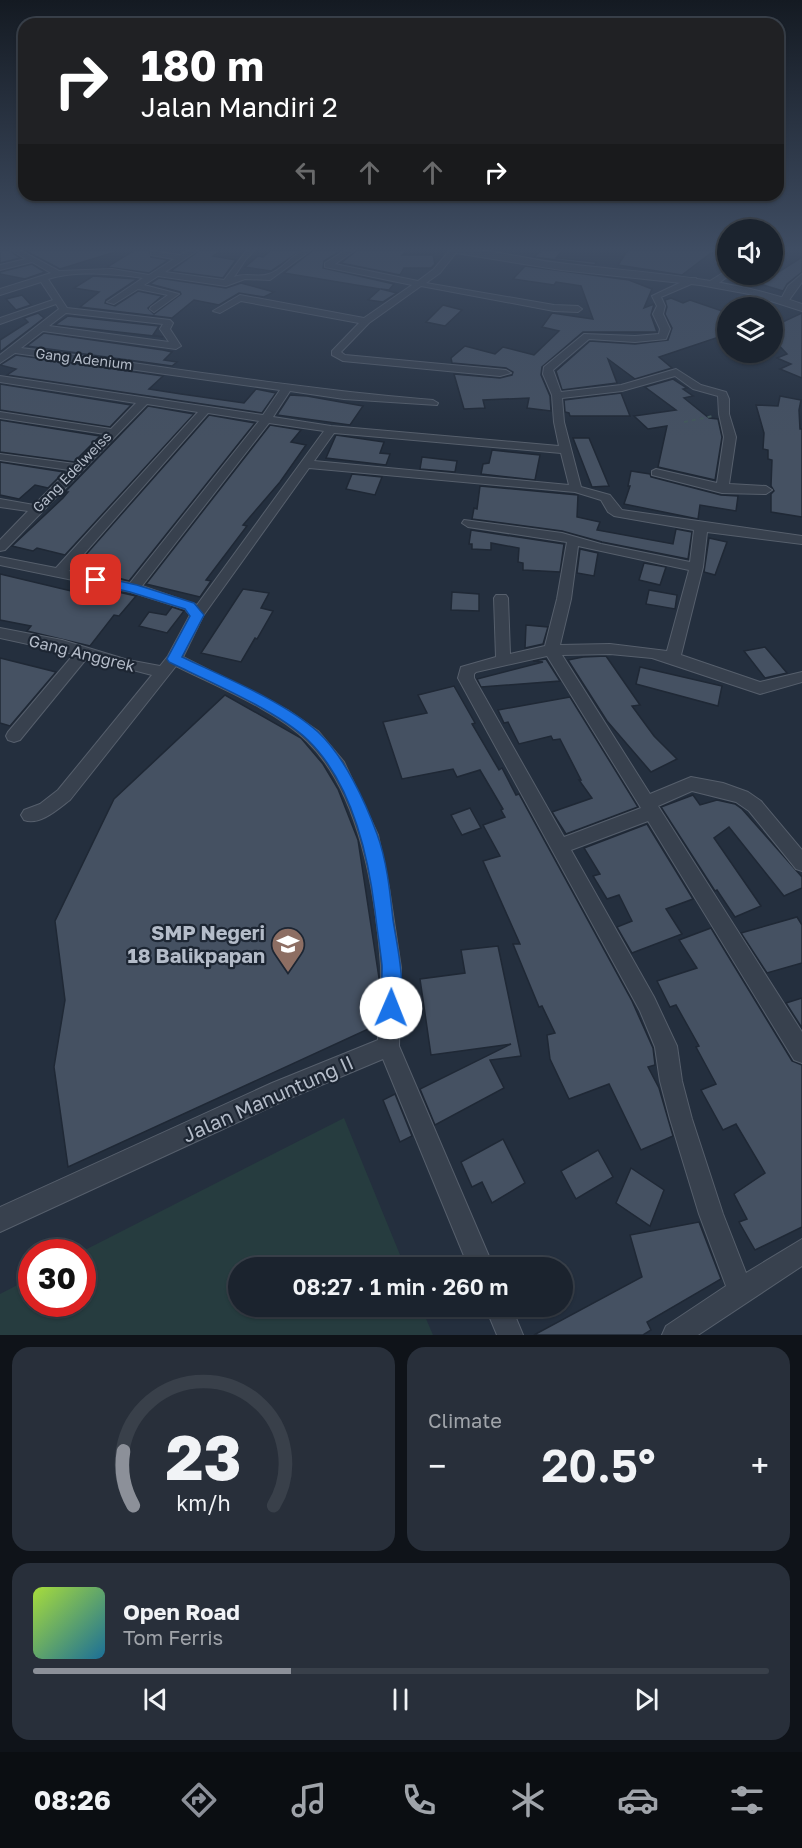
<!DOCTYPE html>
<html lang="en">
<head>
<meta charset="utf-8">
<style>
  :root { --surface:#1b232e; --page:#282f3a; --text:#f1f3f6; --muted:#a0a4aa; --line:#39404a; --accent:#8c9099 }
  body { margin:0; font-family:"Golos Text",sans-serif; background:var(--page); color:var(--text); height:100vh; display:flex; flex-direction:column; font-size:22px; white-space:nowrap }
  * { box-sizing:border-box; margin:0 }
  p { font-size:20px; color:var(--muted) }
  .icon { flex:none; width:33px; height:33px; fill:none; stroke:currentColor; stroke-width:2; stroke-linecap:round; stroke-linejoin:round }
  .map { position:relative; height:1335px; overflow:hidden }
  .sheet { display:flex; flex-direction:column; gap:12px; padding:12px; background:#0f1319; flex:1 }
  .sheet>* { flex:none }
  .top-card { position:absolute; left:18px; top:18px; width:766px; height:183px; border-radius:18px; box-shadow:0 2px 4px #0004,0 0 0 2px var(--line); background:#202124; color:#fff; overflow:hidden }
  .controls { position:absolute; left:717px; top:219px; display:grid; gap:12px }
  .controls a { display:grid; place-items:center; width:66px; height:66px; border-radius:50%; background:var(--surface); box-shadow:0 2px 4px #0004,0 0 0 2px var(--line); font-size:30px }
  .speed { position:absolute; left:18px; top:1239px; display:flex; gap:12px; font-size:30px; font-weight:700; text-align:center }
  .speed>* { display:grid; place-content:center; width:78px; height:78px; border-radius:50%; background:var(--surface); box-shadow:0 2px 4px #0004,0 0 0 2px var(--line); line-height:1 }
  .speed .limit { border:9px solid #d22; background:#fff; color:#111 }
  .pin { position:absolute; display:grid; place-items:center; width:51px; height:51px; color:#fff; margin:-26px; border-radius:12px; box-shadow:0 3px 9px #0006 }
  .me { position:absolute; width:66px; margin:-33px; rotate:1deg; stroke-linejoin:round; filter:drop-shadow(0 0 4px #0008) }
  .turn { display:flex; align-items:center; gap:21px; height:126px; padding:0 24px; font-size:27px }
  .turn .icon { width:78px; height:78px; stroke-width:2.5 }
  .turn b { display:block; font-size:42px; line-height:51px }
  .lanes { display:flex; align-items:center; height:57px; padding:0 24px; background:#0003; justify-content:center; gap:30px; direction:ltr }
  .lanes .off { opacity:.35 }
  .big { font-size:45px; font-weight:600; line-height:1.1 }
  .sheet .tile { flex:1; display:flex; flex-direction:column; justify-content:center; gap:9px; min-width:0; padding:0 21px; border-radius:18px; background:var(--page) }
  .sheet .dial { align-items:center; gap:0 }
  .dial svg { height:156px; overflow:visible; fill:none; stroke:var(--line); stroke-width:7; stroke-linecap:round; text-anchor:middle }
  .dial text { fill:var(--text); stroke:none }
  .song { display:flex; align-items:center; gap:18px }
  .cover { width:72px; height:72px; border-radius:9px; background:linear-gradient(135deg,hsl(80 70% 55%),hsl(200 70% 35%)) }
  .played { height:6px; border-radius:3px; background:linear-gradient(90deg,var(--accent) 35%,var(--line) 35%) }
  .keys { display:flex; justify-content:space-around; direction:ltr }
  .heat { display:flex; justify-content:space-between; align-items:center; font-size:33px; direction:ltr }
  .sheet .tiles { flex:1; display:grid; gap:12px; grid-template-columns:1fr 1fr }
  .tile:last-child { grid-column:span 2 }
  .trip { position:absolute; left:228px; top:1257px; width:345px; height:60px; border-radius:30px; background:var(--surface); box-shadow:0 2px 4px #0004,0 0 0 2px var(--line); font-weight:600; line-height:60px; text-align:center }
  .dock { display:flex; height:96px; justify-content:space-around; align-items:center; background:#0b0e12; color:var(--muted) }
  .dock .icon { width:42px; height:42px }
  .dock .active { color:var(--accent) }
  .dock b { font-size:27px; color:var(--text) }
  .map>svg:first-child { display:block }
  .green { fill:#263c3f }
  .building { fill:#455162; stroke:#1f2835; stroke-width:1.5 }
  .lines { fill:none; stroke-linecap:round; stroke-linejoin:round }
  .minor-casing { stroke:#565f6c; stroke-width:2 }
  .tertiary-casing { stroke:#565f6c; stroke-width:2 }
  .path { stroke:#44595c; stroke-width:2; stroke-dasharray:4 4; stroke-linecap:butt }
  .minor { fill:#38414e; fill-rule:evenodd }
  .tertiary { fill:#38414e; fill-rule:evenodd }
  .route { fill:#1a73e8; stroke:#114b97; stroke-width:1.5 }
  .labels { text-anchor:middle; stroke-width:4.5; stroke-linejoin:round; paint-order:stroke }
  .far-street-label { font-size:14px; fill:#b4bcc9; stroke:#1d2633 }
  .street-label { font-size:16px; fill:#b4bcc9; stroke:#1d2633 }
  .near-poi-label { font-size:20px; font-weight:bold; fill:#b4bcc9; stroke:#1d2633; text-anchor:end }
  .near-street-label { font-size:20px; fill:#b4bcc9; stroke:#1d2633 }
</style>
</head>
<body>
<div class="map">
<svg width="802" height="1335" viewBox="0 0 802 1335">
  <rect width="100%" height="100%" fill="#242f3e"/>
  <path class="green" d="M344 1118 405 1267 238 1268V1306L421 1307 433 1335H0V1294L31 1278 32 1304H82L81 1252Z"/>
  <g class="building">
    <path d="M0 250H9L20 258 0 263Z"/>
    <path d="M24 250H115V252L60 269Z"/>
    <path d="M135 250H149L151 257 168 260 149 273 107 267Z"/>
    <path d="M200 250H222L213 256 236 260 223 278 171 271Z"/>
    <path d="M271 250 279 251 302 250 271 271 245 267 258 256 263 257Z"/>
    <path d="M313 250H342L324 261 323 268 394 284 389 290 381 289 397 293 383 302 368 300 380 289 284 273Z"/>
    <path d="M357 250H408L402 255H433L435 264 431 268H404L400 275 341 263Z"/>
    <path d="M542 250H563L556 258 596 262 595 265 534 257Z"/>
    <path d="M628 250H715L682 275 618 265Z"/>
    <path d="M802 257V272L787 284 783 291 760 284Z"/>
    <path d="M32 264 45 272 25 279 0 274V272Z"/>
    <path d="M525 266 629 280 652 289 644 308 654 304 651 315 657 332H583L542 367 541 375 550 396 551 411 527 408 529 398 483 400 485 408 464 409 454 374 500 378 512 375 513 372 506 368 452 363 451 358 465 346 495 354 503 347 534 355 559 331 542 327 552 313 593 319 581 286 556 282 554 285 513 279Z"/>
    <path d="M93 276 137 279 106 300 105 303 115 306 138 291 162 296 148 308 154 314 181 294 180 292 150 284 159 278 226 288 241 283 274 292 264 297 239 293 219 305 194 300 172 318 80 307 99 292 74 288Z"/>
    <path d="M22 295 31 305 16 310 6 299Z"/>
    <path d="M671 298 683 303 690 300 728 313V334L659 357 672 368 635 379 608 359 617 383 562 390 556 371 590 341 635 344 668 340 672 328 665 314 667 307 665 300Z"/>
    <path d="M443 305 462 310 445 326 426 322Z"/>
    <path d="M38 313 44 318 0 352V340L28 322 24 318Z"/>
    <path d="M802 313V378L780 369 791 364 777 358 787 354 772 338V327Z"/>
    <path d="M68 316 159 326 153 335 163 337 55 325Z"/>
    <path d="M44 333 163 350 172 352 164 360 177 362 172 366 27 346Z"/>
    <path d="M16 355 163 376 149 389 181 394 244 403 256 389 276 393 262 413 7 375 16 369 0 365Z"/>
    <path d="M673 379 687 388 683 389 693 396 684 398 709 418 718 419 722 437 715 480 658 467 667 426 648 429 634 416 676 410 645 387Z"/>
    <path d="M0 384 131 405 110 427 0 410Z"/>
    <path d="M621 393 630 416H570L569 413 565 412 564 400Z"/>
    <path d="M290 395 307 396 363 406 350 425 277 415Z"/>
    <path d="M780 396 801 400 799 410 800 429H802V517L771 512V494L774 491 771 486 772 460 768 459V450L763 449 764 433 756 405 778 406Z"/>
    <path d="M148 406 194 414 65 555 37 548 33 551 12 546 63 498 68 492H65Z"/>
    <path d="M209 415 255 423 129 581 79 567 86 560 82 559Z"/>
    <path d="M0 420 100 436 74 462 0 452Z"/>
    <path d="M270 425 301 430 291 442 306 445 280 482 243 525 247 526 206 580 211 581 200 597 146 584Z"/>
    <path d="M336 435 384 442 380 453 390 454 386 465 326 458Z"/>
    <path d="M573 438H589L609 486 592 487Z"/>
    <path d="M492 450 540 455 535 480 481 474 483 464 489 463Z"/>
    <path d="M422 457 457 461 455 472 420 469Z"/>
    <path d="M0 462 64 472 48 488 35 485 19 499 0 495Z"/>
    <path d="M631 471 650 474 651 477 721 495 738 496 736 511 700 505 698 519 624 504 630 486H628Z"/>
    <path d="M352 474 382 477 375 495 346 489Z"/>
    <path d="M480 486 578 495 577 517 600 522 597 530 673 544 676 529 692 532 688 559 602 542 562 531 472 519 474 508 477 509Z"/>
    <path d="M471 530 564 544 560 572 523 570V563L518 562 519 548 491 543V550L472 549V544H469Z"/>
    <path d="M709 538 727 542 715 575 704 572Z"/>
    <path d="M580 549 598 553 594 576 577 573Z"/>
    <path d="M644 563 666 567 660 585 639 580Z"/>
    <path d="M0 574 92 596 100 588 136 596 119 616 114 615 90 646 27 631 31 626 0 620Z"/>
    <path d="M243 589 269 593 261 608 273 611 257 639 255 638 241 662 201 653Z"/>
    <path d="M649 590 677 595 675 609 646 604Z"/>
    <path d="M452 592 479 594V611L451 610Z"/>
    <path d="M172 607 184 611 167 633 139 626 149 612 166 615Z"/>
    <path d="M526 625 548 627 543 644 525 648Z"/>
    <path d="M765 647 787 673 765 678 744 651Z"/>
    <path d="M606 656 640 705 632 706 654 736 677 759 651 772 607 721 568 660 583 657Z"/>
    <path d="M0 658 56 672 10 726 0 723Z"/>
    <path d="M546 659 560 681 481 687 477 679 543 662 533 661Z"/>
    <path d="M640 667 722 686 718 706 636 684Z"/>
    <path d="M454 686 475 723 472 724 499 770 502 768 516 795 519 794 632 1001 653 1048 655 1065 648 1067 659 1088 673 1136 641 1150 609 1084 569 1099 550 1059 547 1035 555 1033 542 1006 539 1007 513 944H520L483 861 500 856 483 825 505 817 501 810 503 809 480 770 457 777 453 769 402 779 383 722 427 713 418 695Z"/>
    <path d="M225 695 301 738 323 764 338 789 358 840 379 978 377 1025 68 1167 54 1067 65 1000 55 921 114 799Z"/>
    <path d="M570 697 638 807 566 834 552 812 592 798 579 780H581L560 739 553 740 551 736 519 744 508 722 504 723 498 710Z"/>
    <path d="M693 795 700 805 717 800 735 804 742 809 802 877V888L784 896 729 827 714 838 761 906 735 917 717 890 715 891 661 807Z"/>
    <path d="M470 808 481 828 462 835 451 815Z"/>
    <path d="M647 824 693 899 666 909 682 934 632 953 617 927 632 921 619 895 607 899 593 876 600 874 584 848Z"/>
    <path d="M797 917 802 925V963L767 973 741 933Z"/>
    <path d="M711 928 792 1061 802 1065V1227L755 1250 739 1222 747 1219 734 1194 765 1173 736 1124 723 1130 701 1090 716 1084 696 1047 699 1046 676 1005 670 1007 657 981 697 968 679 940Z"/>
    <path d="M498 946 521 1056 490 1060 504 1088 435 1125 420 1089 511 1044 431 1055 420 979 465 973 461 950Z"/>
    <path d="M802 998V1028L786 1003Z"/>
    <path d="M395 1094 412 1136 400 1142 383 1100Z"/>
    <path d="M503 1139 525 1183 492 1203 482 1182 472 1187 461 1162Z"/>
    <path d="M598 1150 613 1177 576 1199 561 1171Z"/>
    <path d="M631 1168 664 1190 650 1226 616 1203Z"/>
    <path d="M699 1222 721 1279 647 1322 651 1330 643 1335H534L642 1277 630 1235Z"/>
  </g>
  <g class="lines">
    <defs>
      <g id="minor">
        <path d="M11 250H20L59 271 112 269 149 275 174 259 151 255V251L180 255 189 250H198L165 272 224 280 247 250H255L246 259 234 277C246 272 258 278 269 274 285 269 293 250 311 250L270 280 245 279 226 286 158 276 144 285 179 294 154 312 150 309 151 307 168 295 138 289 114 304 107 302 143 278C113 274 78 270 48 279L67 308 170 320 173 323 170 329 181 346 176 349 43 331 21 348C158 365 295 389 433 400L438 403 437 405 344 399 290 391 273 417 331 426 559 446 554 422 552 395 543 374 544 367 584 334 635 336 659 334 660 329 653 314 657 306 652 296 690 278H696V282L661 297 665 306 663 314 670 329 666 339 635 342 589 339 553 370 561 392 621 385 676 369 701 385 726 392 729 399V414L736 437 729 484 766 486 772 490 766 494 722 493 652 475V471L656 469 717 483 724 437 719 414 718 396 693 389 675 376 622 391 562 398 564 422 581 487 610 495 622 510 802 536V544L707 532 703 567 681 655 760 682 802 672V682L760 694 652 658 610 654 562 655 650 794 691 777 723 783 748 792 761 801 802 850V871L796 869 749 811 736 802 692 791 658 806 802 1032V1063L794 1060 648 821 571 850 654 997 677 1046 682 1081 692 1119 723 1214 746 1273 802 1239V1266L698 1335H662L666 1326 726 1286 699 1214 670 1119 660 1081 655 1047 640 1011 458 678 461 667 496 657 494 598 496 595H506L508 598 510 654 545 646 557 599 567 542 468 527 462 523 464 520 562 533 601 544 690 562 694 530 614 516 608 512 601 500 575 492 309 468 203 616 183 657 289 711 318 731 344 762 378 835 389 888 401 968 399 1046 494 1268H469L383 1059 288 1099 0 1232V1207L272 1083 378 1040C379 1016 382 990 381 966 376 895 360 792 307 741 276 710 216 686 176 666L70 800C58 809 40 826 24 820L21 815 24 810 40 804 58 790 152 675 87 658 20 740 14 742 8 740 6 736 8 732 74 654 0 638V628L62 640 128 660 160 666 168 656 190 615 185 609 131 592 0 565V557L56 568 198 412 147 404 5 550 0 551V540L28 511 0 507V499L34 505 69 470 0 460V454L75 464 105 434 0 418V412L111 429 136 403 0 382V376L263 415 280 390 15 353 0 363V355L59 309 56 304 0 324V318L53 300 41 282 0 295V289L51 273 32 262 0 270V265L26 259ZM66 313 163 324 160 329 169 342 49 326ZM208 413 259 421 130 583 69 571ZM269 423 324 431 197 605 142 586ZM334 433 561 453 569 485 314 461ZM578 546 689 570 667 651 610 644 560 645 571 599ZM547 656 641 808 564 837 474 678V674L476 672Z"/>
        <path d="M346 250H355L335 264 418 281 434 269 450 250H458L440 273 426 283 554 305 578 306 582 309 578 312 554 311 421 286 369 323 341 352 345 355 506 370 511 373 500 376 343 361 332 355V351L359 323 241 301 220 313 213 311 240 295 364 318 412 285 325 267V263Z"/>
        <path d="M725 252H728V259L725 261 728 264V274H731L716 285H710V281L726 271 716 261Z"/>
        <path d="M802 274V282L787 303H781L780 301 788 286Z"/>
        <path d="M485 1306H511L523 1335H497Z"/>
      </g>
      <path id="tertiary" d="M451 250C486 247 524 259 559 263 642 273 723 276 802 304V311L749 294 700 285 561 270 456 253Z"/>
    </defs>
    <use href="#minor" class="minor-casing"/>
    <use href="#tertiary" class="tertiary-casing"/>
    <path class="path" d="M684 422 713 416"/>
    <use href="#minor" class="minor"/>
    <use href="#tertiary" class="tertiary"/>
  </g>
  <linearGradient id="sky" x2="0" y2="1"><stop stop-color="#141a22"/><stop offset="0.57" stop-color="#3f4d63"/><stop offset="1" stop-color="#3f4d63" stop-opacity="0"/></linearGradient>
  <rect width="802" height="437" fill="url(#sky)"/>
  <path class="route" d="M96 576 137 585 194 603 204 615 182 657C222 676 285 702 318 732 344 756 365 801 377 834 387 861 390 892 393 920 397 946 408 991 397 1015L391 1018 384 1015C378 1000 383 981 382 965 380 947 377 929 375 911 368 853 351 782 308 740 276 710 210 682 169 662L167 659 190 616 185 609 130 592 92 583 90 580Z"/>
  <defs>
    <symbol id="school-pin" viewBox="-11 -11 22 30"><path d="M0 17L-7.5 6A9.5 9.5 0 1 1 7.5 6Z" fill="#8d6e63" stroke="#1d2633"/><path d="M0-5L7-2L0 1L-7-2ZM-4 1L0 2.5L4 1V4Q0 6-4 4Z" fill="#fff"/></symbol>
  </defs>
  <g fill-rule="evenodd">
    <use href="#school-pin" x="269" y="925" width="38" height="52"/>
  </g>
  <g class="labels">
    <g class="far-street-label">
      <text transform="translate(84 359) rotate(7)" y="5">Gang Adenium</text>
      <text transform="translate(72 472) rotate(-46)" y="5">Gang Edelweiss</text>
    </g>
    <g class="street-label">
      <text transform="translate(82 653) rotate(14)" y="6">Gang Anggrek</text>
    </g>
    <g class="near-poi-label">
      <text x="265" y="940">SMP Negeri<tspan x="265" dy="23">18 Balikpapan</tspan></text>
    </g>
    <g class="near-street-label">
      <text transform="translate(268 1099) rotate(-24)" y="7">Jalan Manuntung II</text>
    </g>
  </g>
</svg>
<div class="controls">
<a><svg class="icon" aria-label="sound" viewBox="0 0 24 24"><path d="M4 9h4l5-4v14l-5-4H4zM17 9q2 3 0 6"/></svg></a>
<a><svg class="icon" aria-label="layers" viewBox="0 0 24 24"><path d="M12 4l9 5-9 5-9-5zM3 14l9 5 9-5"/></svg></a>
</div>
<div class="speed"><div class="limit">30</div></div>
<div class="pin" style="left:96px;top:580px;background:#d93025"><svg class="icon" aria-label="arrive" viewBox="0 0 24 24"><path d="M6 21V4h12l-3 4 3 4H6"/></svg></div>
<svg class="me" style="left:391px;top:1008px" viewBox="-20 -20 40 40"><circle r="19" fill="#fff"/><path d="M0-13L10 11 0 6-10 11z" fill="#1a73e8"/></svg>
<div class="trip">08:27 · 1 min · 260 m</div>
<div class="top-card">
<div class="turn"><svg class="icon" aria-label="right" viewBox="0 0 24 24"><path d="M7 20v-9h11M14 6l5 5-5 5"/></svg><div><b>180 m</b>Jalan Mandiri 2</div></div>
<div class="lanes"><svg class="icon off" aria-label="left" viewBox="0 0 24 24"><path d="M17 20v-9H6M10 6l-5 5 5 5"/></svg><svg class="icon off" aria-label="ahead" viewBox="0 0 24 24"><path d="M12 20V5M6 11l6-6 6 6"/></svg><svg class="icon off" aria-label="ahead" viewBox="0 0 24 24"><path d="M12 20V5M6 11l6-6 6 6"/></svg><svg class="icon" aria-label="right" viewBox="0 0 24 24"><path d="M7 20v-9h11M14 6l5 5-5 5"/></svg></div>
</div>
</div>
<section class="sheet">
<div class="tiles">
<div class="tile dial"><svg viewBox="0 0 100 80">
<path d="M14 69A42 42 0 1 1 86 69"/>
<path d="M14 69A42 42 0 0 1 9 41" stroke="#8c9099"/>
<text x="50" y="56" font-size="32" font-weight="700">23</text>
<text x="50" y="72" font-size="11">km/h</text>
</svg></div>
<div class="tile"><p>Climate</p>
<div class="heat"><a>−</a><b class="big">20.5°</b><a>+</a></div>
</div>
<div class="tile">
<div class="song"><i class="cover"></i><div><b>Open Road</b><p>Tom Ferris</p></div></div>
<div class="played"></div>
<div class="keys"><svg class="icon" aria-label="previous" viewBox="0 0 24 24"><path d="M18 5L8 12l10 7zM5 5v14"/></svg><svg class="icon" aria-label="pause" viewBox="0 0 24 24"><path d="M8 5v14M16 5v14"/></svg><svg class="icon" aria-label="next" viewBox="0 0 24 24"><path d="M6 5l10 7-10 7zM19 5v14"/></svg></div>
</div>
</div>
</section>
<nav class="dock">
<b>08:26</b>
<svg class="icon active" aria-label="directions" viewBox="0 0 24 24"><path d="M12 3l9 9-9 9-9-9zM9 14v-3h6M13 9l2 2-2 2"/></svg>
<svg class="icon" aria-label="music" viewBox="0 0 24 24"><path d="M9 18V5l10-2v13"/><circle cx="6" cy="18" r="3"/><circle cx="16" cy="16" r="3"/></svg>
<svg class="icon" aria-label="phone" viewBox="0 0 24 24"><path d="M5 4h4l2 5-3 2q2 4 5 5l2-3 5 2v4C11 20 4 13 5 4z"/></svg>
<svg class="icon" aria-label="climate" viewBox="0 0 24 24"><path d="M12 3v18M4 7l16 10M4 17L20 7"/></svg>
<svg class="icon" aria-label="car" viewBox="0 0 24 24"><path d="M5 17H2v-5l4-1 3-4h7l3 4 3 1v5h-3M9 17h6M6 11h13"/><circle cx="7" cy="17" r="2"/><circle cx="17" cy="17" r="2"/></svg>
<svg class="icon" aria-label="filters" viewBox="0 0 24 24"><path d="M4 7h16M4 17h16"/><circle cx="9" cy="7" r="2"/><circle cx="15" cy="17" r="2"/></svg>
</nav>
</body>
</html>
